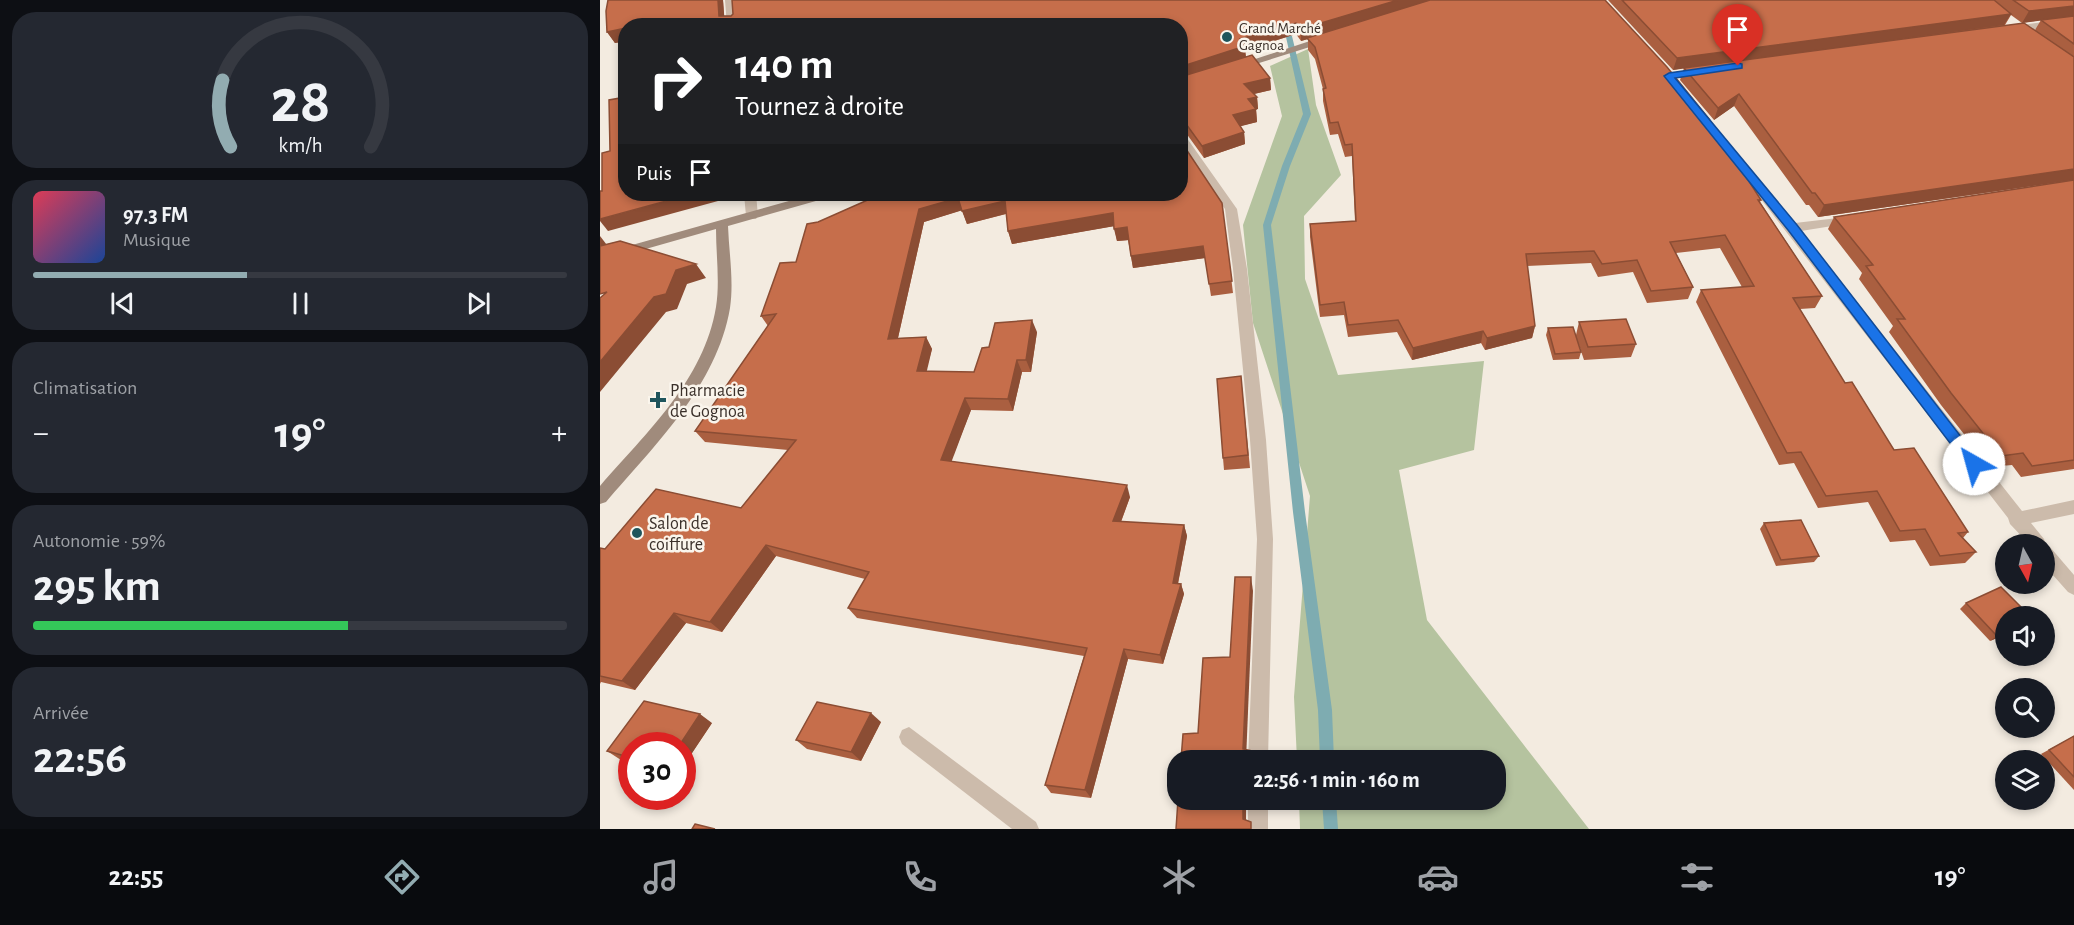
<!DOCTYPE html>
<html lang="fr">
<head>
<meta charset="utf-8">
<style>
  :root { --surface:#171b24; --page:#242831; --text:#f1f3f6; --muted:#9ea1a6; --line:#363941; --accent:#92acb1 }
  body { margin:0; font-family:"Alegreya Sans",sans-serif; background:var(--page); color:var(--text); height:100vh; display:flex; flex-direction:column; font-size:22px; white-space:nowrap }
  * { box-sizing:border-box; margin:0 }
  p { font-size:20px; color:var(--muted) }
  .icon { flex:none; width:33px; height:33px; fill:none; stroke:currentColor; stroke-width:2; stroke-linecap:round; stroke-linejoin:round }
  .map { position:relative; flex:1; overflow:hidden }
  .sheet { display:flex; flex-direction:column; gap:12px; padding:12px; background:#0d0f14; width:600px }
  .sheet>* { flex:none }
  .top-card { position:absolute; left:18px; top:18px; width:570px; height:183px; border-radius:24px; box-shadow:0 3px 9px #0003; background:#202124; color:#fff; overflow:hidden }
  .needle { width:39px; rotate:172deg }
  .buttons { position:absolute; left:1395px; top:534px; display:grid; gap:12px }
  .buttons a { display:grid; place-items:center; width:60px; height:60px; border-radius:50%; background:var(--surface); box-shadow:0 3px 9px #0003; font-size:30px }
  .speed { position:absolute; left:18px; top:732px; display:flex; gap:12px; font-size:30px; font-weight:700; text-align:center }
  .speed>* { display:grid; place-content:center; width:78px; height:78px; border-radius:50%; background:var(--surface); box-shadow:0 3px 9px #0003; line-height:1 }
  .speed .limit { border:9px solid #d22; background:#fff; color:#111 }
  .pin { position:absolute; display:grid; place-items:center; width:51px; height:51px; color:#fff; margin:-62px -26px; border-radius:50% 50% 50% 0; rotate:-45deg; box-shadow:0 0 6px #0007 }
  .pin .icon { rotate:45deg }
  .me { position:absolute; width:66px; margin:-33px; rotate:322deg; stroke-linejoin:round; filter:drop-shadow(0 0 4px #0008) }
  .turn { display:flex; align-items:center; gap:21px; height:126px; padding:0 18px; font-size:27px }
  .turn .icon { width:78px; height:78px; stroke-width:2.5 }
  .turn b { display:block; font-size:42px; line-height:51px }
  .then { display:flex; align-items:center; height:57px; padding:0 18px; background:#0003; gap:12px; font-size:22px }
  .big { font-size:45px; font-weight:600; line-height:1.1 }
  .sheet .widget { flex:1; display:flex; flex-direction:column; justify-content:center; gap:9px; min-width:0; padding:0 21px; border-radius:24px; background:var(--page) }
  .sheet .dial { align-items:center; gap:0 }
  .dial svg { height:156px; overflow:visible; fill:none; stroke:var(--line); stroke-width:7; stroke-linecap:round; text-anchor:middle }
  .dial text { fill:var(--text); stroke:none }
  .song { display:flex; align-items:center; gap:18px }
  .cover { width:72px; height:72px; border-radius:9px; background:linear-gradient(135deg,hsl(350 70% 55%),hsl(220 70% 35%)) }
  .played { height:6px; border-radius:3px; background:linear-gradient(90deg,var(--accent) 40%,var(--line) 40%) }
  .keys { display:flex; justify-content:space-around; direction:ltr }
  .heat { display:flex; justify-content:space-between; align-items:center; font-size:33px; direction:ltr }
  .charge { height:9px; border-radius:4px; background:linear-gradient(90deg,#34c759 59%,var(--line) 0) }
  .trip { position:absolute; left:567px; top:750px; width:339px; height:60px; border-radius:24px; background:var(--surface); box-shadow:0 3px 9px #0003; font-weight:600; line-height:60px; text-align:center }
  .tabs { display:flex; height:96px; justify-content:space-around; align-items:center; background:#090b0e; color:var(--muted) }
  .tabs .icon { width:42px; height:42px }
  .tabs .active { color:var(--accent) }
  .tabs b { font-size:27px; color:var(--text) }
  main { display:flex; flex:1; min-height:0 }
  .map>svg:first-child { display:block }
  .green { fill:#b5c39f }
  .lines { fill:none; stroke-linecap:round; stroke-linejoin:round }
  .stream { fill:#7eacb1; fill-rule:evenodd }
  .lane { fill:#ccbbab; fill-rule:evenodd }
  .street { fill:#ccbbab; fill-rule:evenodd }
  .secondary { fill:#a08b7c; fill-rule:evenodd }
  .wall { fill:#aa5f40; fill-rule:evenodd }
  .shaded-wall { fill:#8b4d34 }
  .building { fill:#c66e4b; stroke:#8b4d34; stroke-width:1.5 }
  .route { fill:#1a73e8; stroke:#114b97; stroke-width:1.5 }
  .poi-dot { fill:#1f555c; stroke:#faf5ec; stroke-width:2 }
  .labels { text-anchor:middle; stroke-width:5; stroke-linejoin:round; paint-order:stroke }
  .far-poi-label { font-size:15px; fill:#3a302a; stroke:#faf5ec; text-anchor:start }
  .poi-label { font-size:18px; fill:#3a302a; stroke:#faf5ec; text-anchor:start }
</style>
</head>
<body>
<main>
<section class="sheet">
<div class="widget dial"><svg viewBox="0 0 100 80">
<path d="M14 69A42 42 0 1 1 86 69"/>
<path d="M14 69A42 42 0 0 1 10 35" stroke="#92acb1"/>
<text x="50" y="56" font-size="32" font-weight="700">28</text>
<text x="50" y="72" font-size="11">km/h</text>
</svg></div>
<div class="widget">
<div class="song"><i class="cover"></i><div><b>97.3 FM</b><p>Musique</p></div></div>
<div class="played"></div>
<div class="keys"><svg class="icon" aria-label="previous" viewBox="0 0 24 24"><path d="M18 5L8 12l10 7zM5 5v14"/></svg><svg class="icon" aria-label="pause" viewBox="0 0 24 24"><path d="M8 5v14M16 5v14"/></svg><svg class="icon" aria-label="next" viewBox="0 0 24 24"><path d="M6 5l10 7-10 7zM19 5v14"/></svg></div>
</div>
<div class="widget"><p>Climatisation</p>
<div class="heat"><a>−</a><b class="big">19°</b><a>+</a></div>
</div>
<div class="widget"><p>Autonomie · 59%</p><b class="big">295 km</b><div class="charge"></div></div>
<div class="widget"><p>Arrivée</p><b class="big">22:56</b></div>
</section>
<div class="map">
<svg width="1474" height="829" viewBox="0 0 1474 829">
  <rect width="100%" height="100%" fill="#f3ebe0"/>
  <path class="green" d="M708 49 716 105 741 175 704 216 705 279 738 375 884 361 874 450 799 470 827 620 989 829H700L699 800H896V760H697L694 697 710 496 653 323 643 225 682 116 670 66Z"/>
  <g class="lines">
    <g class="stream">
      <path d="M689 22 692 24 690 28 711 114 690 166 671 225 705 512 732 710 734 760H720L718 710 693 512 663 225 682 166 703 114 684 28 687 23Z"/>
      <path d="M722 800H736L738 829H724Z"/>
    </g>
    <path class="lane" d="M309 727 436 822 439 829H412L302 744 299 737 302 730Z"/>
    <g class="street">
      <path d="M125 0H135L137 26H127Z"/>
      <path d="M1474 18V24L1412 32 1407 29 1412 26Z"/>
      <path d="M1102 68 1106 69V73L1069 79 1064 76 1069 73Z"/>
      <path d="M1116 131 1120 132 1195 223 1255 216 1257 219 1251 223 1201 231 1422 511 1474 500V514L1431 523 1444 539 1446 545 1450 547 1474 575V595L1468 592 1444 565V544H1429L1410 524 1408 518 1112 136 1110 134Z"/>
      <path d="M580 133 584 134 637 209 647 269 666 440 673 539 668 760H648L657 539 650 440 633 269 625 209 580 145Z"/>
      <path d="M144 194H156L158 216 156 219H148L146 216Z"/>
      <rect x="648" y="800" width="20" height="29"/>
    </g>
    <g class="secondary">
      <path d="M728 35 733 38 732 40 643 68 634 66Z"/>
      <path d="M214 194H232L230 197 128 226C129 253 134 281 130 308 117 385 55 445 6 502L0 504V486C46 433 104 380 116 307 120 282 116 255 116 229L0 262V254Z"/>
    </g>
  </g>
  <g class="wall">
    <path d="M8 0H123L124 16H131L133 14 132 0H1005L1067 67 1109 119 1161 200 1160 202 1222 296 1215 308 1200 309 1245 383 1252 382 1294 450 1314 448 1368 532 1363 538 1376 552 1365 563 1330 566 1315 540 1290 542 1268 502 1218 508 1194 463 1179 465 1096 302 1101 290 1142 287 1120 248 1076 253 1093 287 1088 299 1047 303 1033 272 998 277 991 263 927 266 935 326 932 338 885 350 881 343 812 360 797 332 748 337 744 315 720 317 710 237V224L755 221 752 156 745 157 738 134 730 135 723 101V89L715 59 708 50V39L701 41 696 34 645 50 646 57 652 55 670 78 671 90 654 94 657 97 658 109H656L657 122 640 126 644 132 645 144 604 158 586 133 581 131 580 26H26V41L15 43 7 32 6 11Z"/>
    <path d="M1008 0H1474V180L1218 217 1209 205H1206L1134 106 1114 120 1080 80 1084 68 1073 70ZM1411 15 1422 23 1441 20 1435 30 1405 25Z"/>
    <path d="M1474 180V469L1421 477 1412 465 1390 467 1341 405 1289 332 1293 326 1259 279 1262 273 1228 229 1234 217Z"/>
    <path d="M279 195 622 203 633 293 611 296 605 258 533 268 528 240 517 241 514 226 412 244 408 231 406 214 367 224 362 210 324 222 298 338 326 337 332 349 326 371 374 372 389 347 437 332 431 372H422L413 411 371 410 351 461 530 497 521 522 584 525 587 536 578 584H581L584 594 563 664 528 659 491 798 451 793 445 785 484 656 257 618 248 608 265 579 176 556 122 632 86 623 35 690 1 682 0 684V548L5 549 141 508 188 450 105 442 95 431 168 326 161 316 196 262 218 222Z"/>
    <path d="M979 322 1036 344 1031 357 984 360 978 342 981 352 979 359 953 360 946 335 948 328 976 335Z"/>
    <path d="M641 376 650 468 624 470 623 458Z"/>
    <path d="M1164 523 1219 556 1214 562 1176 566 1160 529Z"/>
    <path d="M1366 603 1406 616V634L1390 641 1360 609Z"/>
    <path d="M281 722 261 761 207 749 196 740Z"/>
    <path d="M112 723 82 768V746H32V762L21 760 7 751Z"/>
    <path d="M1474 736V790L1441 754Z"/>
  </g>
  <g class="shaded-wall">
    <path d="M118 0H123L125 26 119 16Z"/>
    <path d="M798 0H836L701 41V29Z"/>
    <path d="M1474 6V16L1422 23 1429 11Z"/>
    <path d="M1411 14 1404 25 1073 70 1077 58Z"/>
    <path d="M696 23V34L645 50 646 58 580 79V67L640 39Z"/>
    <path d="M26 28V41L15 43 7 32Z"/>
    <path d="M670 78 671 90 645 96 644 84Z"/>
    <path d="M1139 94 1134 106 1114 120 1118 108Z"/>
    <path d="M657 97 658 109 652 110 656 109 657 122 634 128 633 115 648 99Z"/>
    <path d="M644 132 645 144 604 158 602 146Z"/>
    <path d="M1474 169V180L1218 217 1224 205Z"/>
    <path d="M92 194H116L118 201 8 231 0 221V219Z"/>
    <path d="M358 198 363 210 324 222 295 351 288 339 319 209Z"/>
    <path d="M405 201 409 213 367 224 362 211Z"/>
    <path d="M513 213 515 226 412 244 408 231Z"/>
    <path d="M527 227 530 240 517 241 514 229Z"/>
    <path d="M0 236 10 249 0 252Z"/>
    <path d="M603 246 605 258 533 268 531 256Z"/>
    <path d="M96 264 106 278 87 284 77 309 66 312 0 392V362L76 270Z"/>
    <path d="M432 320 437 332 431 372 426 360Z"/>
    <path d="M935 326 932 338 885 350 887 338Z"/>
    <path d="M883 331 881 343 812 360 813 348Z"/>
    <path d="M326 337 332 349 324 383 317 371Z"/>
    <path d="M417 360 422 372 413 411 408 399Z"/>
    <path d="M365 398 371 410 348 471 341 460Z"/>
    <path d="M527 485 530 497 517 532 513 521Z"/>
    <path d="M584 525 587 536 576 593 573 583Z"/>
    <path d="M166 545 176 556 122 632 110 622Z"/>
    <path d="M651 577 653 591 646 760 643 749Z"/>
    <path d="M581 584 584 594 563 664 560 655Z"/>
    <path d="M74 613 86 623 35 690 22 681Z"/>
    <path d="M1406 632V634L1390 641 1397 636Z"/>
    <path d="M524 649 528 659 491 798 485 790Z"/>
    <path d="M271 713 281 722 261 761 251 752Z"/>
    <path d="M100 714 112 723 82 768V746H79Z"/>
    <path d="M643 800H648H646V829L643 819Z"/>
  </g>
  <g class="building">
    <path d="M8 0H118L119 16H131L133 14 132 0H798L701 29 696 23 640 39 645 46 580 67V26H42V24L26 26V28L7 32 6 11Z"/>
    <path d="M830 0H1005L1067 67 1109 119 1161 200H1158L1222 296 1193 298 1245 383 1252 382 1294 450 1314 448 1368 532 1358 533 1376 552 1340 556 1325 529 1300 531 1277 491 1226 496 1201 452 1187 453 1101 290 1154 286 1125 235 1070 242 1093 287 1051 291 1037 260 1002 264 994 251 926 254 935 326 887 338 883 331 813 348 798 320 748 325 744 302 720 305 710 224 756 221 752 144 745 145 738 122 730 123 723 89 726 88 715 47 707 38Z"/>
    <path d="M1022 0H1394L1411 14 1077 58Z"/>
    <path d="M1413 0H1474V6L1429 11Z"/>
    <path d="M1474 16V44L1441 20Z"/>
    <path d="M1424 23 1474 57V169L1224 205 1215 193H1212L1139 94 1118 108 1084 68Z"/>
    <path d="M652 55 670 78 644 84 657 97 648 99 656 109 633 115 644 132 602 146 584 121 580 119V77Z"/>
    <path d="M26 97V194H92L0 219V191H2V153L10 151 9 100Z"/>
    <path d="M580 140 622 203 632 281 609 284 603 246 531 256 527 227 514 229 513 213 408 231 405 201 362 211 358 198 319 209 288 339 326 337 317 371 374 372 382 348 389 347 395 323 432 320 426 360H417L408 399 365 398 341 460 527 485 513 521 584 525 573 583 581 584 560 655 524 649 485 790 445 785 487 648 248 608 269 572 166 545 110 622 74 613 22 681 0 676V548L5 549 56 489 141 508 196 440 95 431 176 314 161 316 180 263 196 262 207 224 218 222 279 195V194H580Z"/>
    <path d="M1474 180V460L1432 466 1423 453 1401 456 1351 393 1297 319H1305L1266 266 1273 265 1234 217Z"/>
    <path d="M20 241 96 264 76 270 66 294 54 297 0 362V298L7 292 0 294V246Z"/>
    <path d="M1026 319 1036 344 988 347 979 322Z"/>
    <path d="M973 327 981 352 955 354 948 328Z"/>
    <path d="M641 376 648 455 623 458 617 379Z"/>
    <path d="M1201 520 1219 556 1181 560 1164 523Z"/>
    <path d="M635 577H651L643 749 653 751V760H581L583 734 598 733 603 658 630 657Z"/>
    <path d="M1401 587 1430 616H1406V632L1397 636 1366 603Z"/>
    <path d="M44 701 100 714 79 746H32V758L7 751Z"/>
    <path d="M217 702 271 713 251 752 196 740Z"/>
    <path d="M1474 736V777L1449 750Z"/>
    <path d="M578 800H643V819L651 822V829H576Z"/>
    <path d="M95 824 115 829H92Z"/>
  </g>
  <path class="route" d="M1138 63 1142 64V68L1075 78 1197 225 1379 460 1382 464 1379 468H1369L1188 230 1064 76 1069 73Z"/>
  <g class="poi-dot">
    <circle cx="627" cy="37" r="6"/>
    <path d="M55 391h6v6h6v6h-6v6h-6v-6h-6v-6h6z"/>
    <circle cx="37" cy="533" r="6"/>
  </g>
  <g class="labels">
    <g class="far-poi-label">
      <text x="639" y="33">Grand Marché<tspan x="639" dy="17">Gagnoa</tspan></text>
    </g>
    <g class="poi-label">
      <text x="70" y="396">Pharmacie<tspan x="70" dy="21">de Gognoa</tspan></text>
      <text x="49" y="529">Salon de<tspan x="49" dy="21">coiffure</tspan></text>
    </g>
  </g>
</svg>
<div class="buttons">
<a><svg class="needle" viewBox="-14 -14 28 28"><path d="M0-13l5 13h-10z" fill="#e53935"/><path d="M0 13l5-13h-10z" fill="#9ea1a6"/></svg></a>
<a><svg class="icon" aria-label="sound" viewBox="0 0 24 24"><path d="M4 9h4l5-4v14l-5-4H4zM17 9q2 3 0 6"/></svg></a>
<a><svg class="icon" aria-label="search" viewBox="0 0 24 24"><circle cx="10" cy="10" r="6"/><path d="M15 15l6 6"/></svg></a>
<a><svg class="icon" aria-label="layers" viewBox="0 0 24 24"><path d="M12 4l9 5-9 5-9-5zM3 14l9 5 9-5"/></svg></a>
</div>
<div class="speed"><div class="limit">30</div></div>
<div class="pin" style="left:1138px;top:66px;background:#d93025"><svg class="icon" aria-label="arrive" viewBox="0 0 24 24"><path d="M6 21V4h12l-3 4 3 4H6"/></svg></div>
<svg class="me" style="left:1374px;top:464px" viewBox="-20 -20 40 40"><circle r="19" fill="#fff"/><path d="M0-13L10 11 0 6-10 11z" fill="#1a73e8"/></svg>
<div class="trip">22:56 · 1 min · 160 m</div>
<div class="top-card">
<div class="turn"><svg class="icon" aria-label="right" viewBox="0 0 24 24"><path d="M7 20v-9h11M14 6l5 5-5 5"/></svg><div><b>140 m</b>Tournez à droite</div></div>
<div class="then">Puis<svg class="icon" aria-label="arrive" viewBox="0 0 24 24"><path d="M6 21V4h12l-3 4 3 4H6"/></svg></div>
</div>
</div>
</main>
<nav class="tabs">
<b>22:55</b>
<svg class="icon active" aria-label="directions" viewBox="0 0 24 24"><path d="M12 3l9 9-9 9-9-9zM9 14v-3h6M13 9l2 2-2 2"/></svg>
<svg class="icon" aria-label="music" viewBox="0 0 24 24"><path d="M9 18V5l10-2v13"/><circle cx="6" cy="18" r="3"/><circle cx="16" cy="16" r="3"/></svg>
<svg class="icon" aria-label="phone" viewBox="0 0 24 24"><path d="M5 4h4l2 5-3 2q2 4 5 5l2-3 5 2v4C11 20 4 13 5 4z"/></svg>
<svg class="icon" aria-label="climate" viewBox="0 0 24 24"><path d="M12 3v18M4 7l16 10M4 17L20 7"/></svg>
<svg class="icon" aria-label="car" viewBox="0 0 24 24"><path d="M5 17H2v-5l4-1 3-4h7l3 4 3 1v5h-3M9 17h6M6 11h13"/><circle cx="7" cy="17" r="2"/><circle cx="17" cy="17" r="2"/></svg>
<svg class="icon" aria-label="filters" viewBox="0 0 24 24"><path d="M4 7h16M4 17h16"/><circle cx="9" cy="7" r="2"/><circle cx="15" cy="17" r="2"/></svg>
<b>19°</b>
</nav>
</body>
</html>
